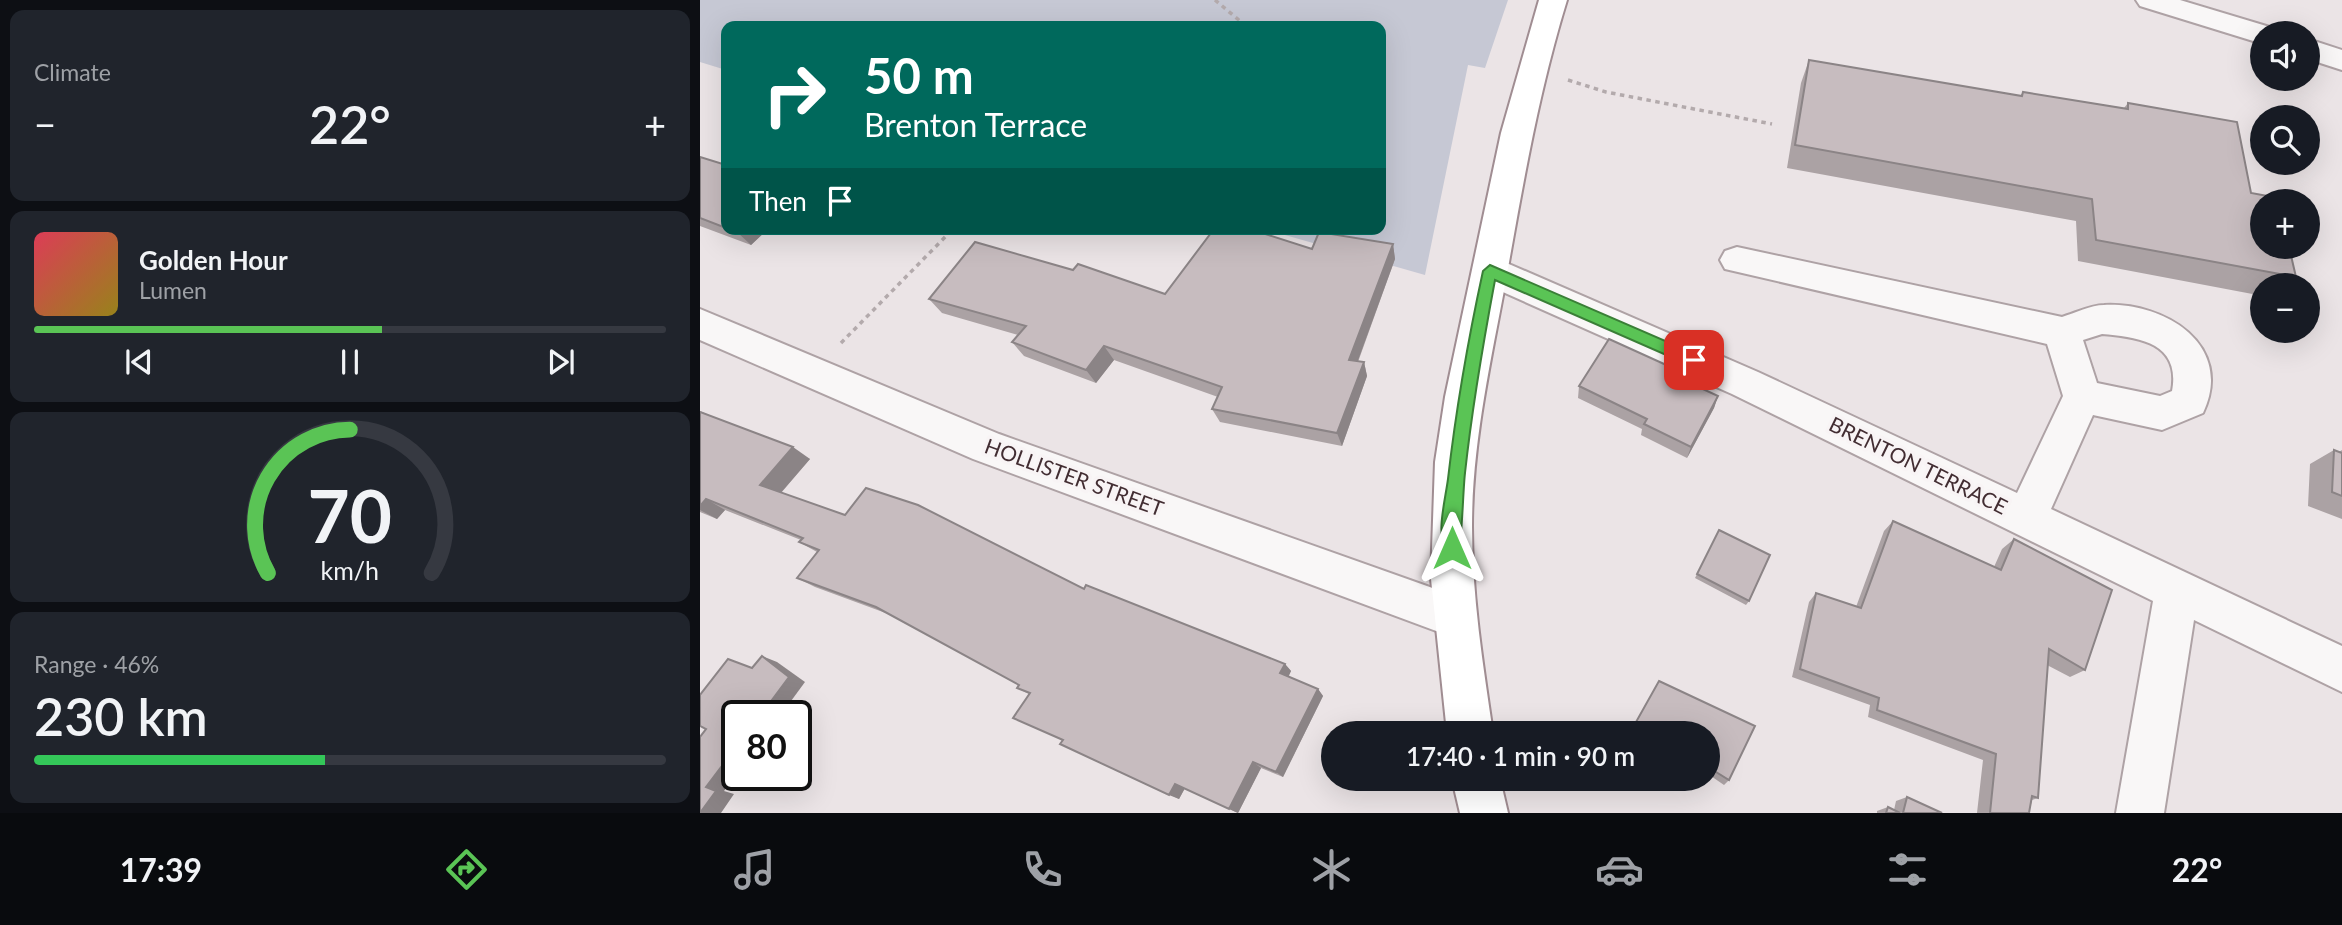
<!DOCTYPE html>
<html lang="en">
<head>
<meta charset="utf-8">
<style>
  :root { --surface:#171b24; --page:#20242c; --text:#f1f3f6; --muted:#9ea1a6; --line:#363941; --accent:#5ac455 }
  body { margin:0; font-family:Lato,sans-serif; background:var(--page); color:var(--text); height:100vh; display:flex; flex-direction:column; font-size:26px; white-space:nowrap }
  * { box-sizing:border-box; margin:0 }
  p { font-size:23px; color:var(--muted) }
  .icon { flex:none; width:38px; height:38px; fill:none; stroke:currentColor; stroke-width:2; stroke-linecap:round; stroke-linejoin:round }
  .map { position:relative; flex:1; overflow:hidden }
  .sheet { display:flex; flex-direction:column; gap:10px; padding:10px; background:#0d0f14; width:700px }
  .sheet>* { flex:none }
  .banner { position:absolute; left:21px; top:21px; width:665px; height:214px; border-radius:14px; box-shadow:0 7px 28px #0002; background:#00695c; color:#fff; overflow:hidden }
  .tools { position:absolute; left:1550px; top:21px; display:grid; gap:14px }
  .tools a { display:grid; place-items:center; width:70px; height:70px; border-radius:50%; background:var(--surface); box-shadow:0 7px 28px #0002; font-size:35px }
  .speed { position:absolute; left:21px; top:700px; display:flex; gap:14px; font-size:35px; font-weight:700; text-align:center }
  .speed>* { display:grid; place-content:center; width:91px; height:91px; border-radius:50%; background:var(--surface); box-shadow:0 7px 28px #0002; line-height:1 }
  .speed .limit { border:4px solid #111; border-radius:10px; background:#fff; color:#111 }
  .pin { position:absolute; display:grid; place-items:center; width:60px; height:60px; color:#fff; margin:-30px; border-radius:14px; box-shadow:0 4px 10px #0006 }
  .me { position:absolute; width:77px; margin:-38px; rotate:0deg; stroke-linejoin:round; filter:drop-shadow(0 0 5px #0008) }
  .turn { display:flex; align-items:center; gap:24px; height:147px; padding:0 28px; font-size:32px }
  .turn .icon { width:91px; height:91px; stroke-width:2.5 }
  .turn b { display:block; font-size:49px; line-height:60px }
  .then { display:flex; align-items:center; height:66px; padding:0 28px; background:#0003; gap:14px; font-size:26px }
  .big { font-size:52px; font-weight:600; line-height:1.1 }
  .sheet .card { flex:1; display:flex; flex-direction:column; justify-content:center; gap:10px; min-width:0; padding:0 24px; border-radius:14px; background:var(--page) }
  .sheet .dial { align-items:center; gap:0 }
  .dial svg { height:182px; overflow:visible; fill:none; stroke:var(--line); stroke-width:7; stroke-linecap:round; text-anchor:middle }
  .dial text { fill:var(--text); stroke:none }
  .song { display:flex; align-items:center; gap:21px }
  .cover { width:84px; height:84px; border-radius:10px; background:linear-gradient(135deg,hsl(350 70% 55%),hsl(50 70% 35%)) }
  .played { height:7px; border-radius:4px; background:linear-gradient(90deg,var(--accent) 55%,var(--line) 55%) }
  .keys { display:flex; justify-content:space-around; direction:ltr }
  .heat { display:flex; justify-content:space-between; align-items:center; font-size:38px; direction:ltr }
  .charge { height:10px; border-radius:5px; background:linear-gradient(90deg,#34c759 46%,var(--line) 0) }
  .trip { position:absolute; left:621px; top:721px; width:399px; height:70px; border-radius:35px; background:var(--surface); box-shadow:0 7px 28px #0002; font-weight:600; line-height:70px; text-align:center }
  .tab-bar { display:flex; height:112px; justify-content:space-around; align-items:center; background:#090b0e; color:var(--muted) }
  .tab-bar .icon { width:49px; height:49px }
  .tab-bar .current { color:var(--accent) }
  .tab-bar b { font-size:32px; color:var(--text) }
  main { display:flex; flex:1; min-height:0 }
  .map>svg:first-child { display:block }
  .green { fill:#c6c8d4 }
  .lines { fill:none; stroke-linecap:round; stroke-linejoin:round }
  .minor-casing { stroke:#aea2a5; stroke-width:4 }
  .highway-casing { stroke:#a08d92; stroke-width:4 }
  .path { stroke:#b3aaac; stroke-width:3.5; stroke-dasharray:4.5 4.5; stroke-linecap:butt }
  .minor { fill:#f9f7f7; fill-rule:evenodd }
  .highway { fill:#fff; fill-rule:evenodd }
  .wall { fill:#aba2a4 }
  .shaded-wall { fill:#8b8486 }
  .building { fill:#c7bcbf; stroke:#8b8486; stroke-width:2 }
  .route { fill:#5ac455; stroke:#3a7f37; stroke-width:2 }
  .labels { text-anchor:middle; stroke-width:7; stroke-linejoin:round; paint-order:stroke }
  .street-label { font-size:21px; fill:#422d32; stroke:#f8f4f5 }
</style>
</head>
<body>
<main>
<section class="sheet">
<div class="card"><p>Climate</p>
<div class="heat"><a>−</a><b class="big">22°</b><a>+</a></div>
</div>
<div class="card">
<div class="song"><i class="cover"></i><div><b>Golden Hour</b><p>Lumen</p></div></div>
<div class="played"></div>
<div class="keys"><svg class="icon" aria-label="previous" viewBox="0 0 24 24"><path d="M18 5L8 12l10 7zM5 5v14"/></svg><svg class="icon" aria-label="pause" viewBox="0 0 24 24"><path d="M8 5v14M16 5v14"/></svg><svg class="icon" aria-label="next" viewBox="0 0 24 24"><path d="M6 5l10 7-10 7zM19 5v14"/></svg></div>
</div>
<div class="card dial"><svg viewBox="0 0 100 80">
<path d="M14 69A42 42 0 1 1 86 69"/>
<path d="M14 69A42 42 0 0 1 50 6" stroke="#5ac455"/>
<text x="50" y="56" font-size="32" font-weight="700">70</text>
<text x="50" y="72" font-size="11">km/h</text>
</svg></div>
<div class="card"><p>Range · 46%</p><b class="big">230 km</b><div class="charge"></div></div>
</section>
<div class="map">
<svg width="1642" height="813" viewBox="0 0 1642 813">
  <rect width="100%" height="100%" fill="#ebe4e6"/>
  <path class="green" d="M0 0H808L785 68 768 65 725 275 564 229H681V26H26V70L0 62Z"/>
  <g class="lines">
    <defs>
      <g id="minor">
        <path d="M1436 0H1480L1573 28 1576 33H1563V44L1440 6Z"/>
        <path d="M1608 39 1642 50V70L1608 59Z"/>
        <path d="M1037 247 1362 317C1375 313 1391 305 1404 305 1465 302 1535 345 1503 413L1462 430 1393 415 1351 509 1642 646V692L1494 620 1464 813H1416L1453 601 1032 394 778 281 772 271 778 261 790 257 802 261 1058 372 1317 493 1363 396 1347 344 1025 269 1020 260 1025 251ZM1402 334C1439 337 1481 343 1472 391L1460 396 1397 383 1383 340Z"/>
        <path d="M0 309 299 434 755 596 771 602 777 617 771 632 755 638 273 459 0 340Z"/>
      </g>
      <g id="highway">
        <path d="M839 0H867C838 94 822 189 805 285 790 365 772 445 772 527 772 596 783 665 793 733H747L731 579 735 462 745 397 801 133Z"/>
        <path d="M752 779H800L808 813H760Z"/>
      </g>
    </defs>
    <use href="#minor" class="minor-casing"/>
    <use href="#highway" class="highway-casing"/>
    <g class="path">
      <path d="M515 0 546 26"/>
      <path d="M868 80 906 92 1072 124"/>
      <path d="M141 343 253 229"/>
    </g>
    <use href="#minor" class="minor"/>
    <use href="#highway" class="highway"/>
  </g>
  <g class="wall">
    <path d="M1109 60 1320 96 1323 92 1424 108 1428 103 1551 193 1596 277 1587 285H1563V296L1378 261 1376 221 1087 168 1101 83Z"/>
    <path d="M0 157 26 165V229H68L51 245 0 226Z"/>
    <path d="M201 229H221L216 234Z"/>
    <path d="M693 244 695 259 658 362H664L667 376 642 446 520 422 512 409 518 397 414 360 396 383 324 356 312 342 318 335 242 313 229 299 373 270 465 294 612 249Z"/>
    <path d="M993 385 1018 396 1014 408 987 458 941 435 942 429 878 398 879 386Z"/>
    <path d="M0 411 110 459 81 493 145 515 384 589 585 664 591 671 588 676 618 689 623 696 583 777 561 768 538 813 485 788 479 799 363 741 329 694 317 688 319 685 191 615 115 587 97 578 117 552 99 542 101 540 25 510 17 519 0 512Z"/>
    <path d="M1634 450 1639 452 1642 450V519L1608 506 1610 464Z"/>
    <path d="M1193 521 1294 567 1302 549 1314 539 1385 670 1370 677 1347 665 1338 798 1332 800 1329 813H1277L1283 760 1168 717 1170 705 1092 677 1109 602 1116 593 1156 607 1184 531Z"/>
    <path d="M1019 530 1049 601 1046 605 995 578Z"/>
    <path d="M959 681 1055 726 1029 780 1024 785 1008 774V733H944L933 727Z"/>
    <path d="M955 779H966L962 783Z"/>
    <path d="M1207 797 1242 813H1177V811L1188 807 1194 810 1196 801Z"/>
  </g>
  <g class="shaded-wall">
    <path d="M39 229H68L51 245 37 232Z"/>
    <path d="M212 229H221L216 234Z"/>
    <path d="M693 244 695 259 653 374 649 360Z"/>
    <path d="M404 346 414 360 396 383 386 370Z"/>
    <path d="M664 362 667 376 642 446 637 433Z"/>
    <path d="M1018 396 1014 408 987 458 991 447Z"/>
    <path d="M93 447 110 459 78 496 60 485Z"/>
    <path d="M6 499 25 510 17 519 0 510V506Z"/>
    <path d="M62 656 77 662 105 682 80 716H60Z"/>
    <path d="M585 664 591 671 587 680 580 673Z"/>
    <path d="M618 689 623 696 583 777 576 772Z"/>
    <path d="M37 746V774L24 791 34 794 21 813H0L6 787Z"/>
    <path d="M553 762 561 768 538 813 529 809Z"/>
    <path d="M475 784 485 788 479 799 469 795Z"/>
  </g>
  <g class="building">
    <path d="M1109 60 1322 96 1323 92 1428 109V103L1537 122 1551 193 1578 198 1579 201H1563V247H1589L1596 277 1396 240 1392 199 1095 145Z"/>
    <path d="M0 157 26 165V228L0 218Z"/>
    <path d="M514 229H550L612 249 619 232 693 244 649 360 664 362 637 433 512 409 522 387 404 346 386 370 312 342 326 326 229 299 275 242 373 270 378 264 465 294Z"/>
    <path d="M909 339 995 378 992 384 1018 396 991 447 944 424 947 419 879 386Z"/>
    <path d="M0 412 93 447 60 485 145 515 166 488 218 505 384 589 386 585 585 664 580 673 618 689 576 772 553 762 529 809 475 784 469 795 360 744 363 740 313 718 330 693 317 688 319 685 176 607 97 578 119 550 99 542 103 538 6 499 0 506Z"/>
    <path d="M1634 450 1642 453V496L1632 492Z"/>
    <path d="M1193 521 1301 570 1314 539 1412 590 1385 670 1349 649 1338 798 1332 796 1329 813H1290L1296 754 1177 710 1179 698 1100 669 1116 593 1161 608Z"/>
    <path d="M1019 530 1070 555 1049 601 997 574Z"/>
    <path d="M62 656 89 677 60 716H37V746L6 787 16 791 0 813V737L6 729 0 726V695L28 659 52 668Z"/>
    <path d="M959 681 1055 726 1029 780 1008 767V733H944L947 728 936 722Z"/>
    <path d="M1207 797 1242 813H1203Z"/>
    <path d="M1188 807 1200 813H1186Z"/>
  </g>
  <path class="route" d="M790 265 1000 356 1002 360 1000 365H989L795 280C783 344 772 408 765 473 763 488 762 545 758 554L752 556 746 554C736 532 745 502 748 479 756 409 768 340 783 271Z"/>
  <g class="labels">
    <g class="street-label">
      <text transform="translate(1218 466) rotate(26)" y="7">BRENTON TERRACE</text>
      <text transform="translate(374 478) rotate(20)" y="7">HOLLISTER STREET</text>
    </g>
  </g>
</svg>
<div class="tools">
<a><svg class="icon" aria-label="sound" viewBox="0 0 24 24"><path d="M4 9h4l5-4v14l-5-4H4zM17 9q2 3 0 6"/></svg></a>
<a><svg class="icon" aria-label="search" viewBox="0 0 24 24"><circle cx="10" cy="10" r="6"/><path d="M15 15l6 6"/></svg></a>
<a>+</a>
<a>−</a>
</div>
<div class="speed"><div class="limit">80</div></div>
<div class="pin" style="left:994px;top:360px;background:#d93025"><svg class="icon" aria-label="arrive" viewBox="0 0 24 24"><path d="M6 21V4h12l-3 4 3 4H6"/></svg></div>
<svg class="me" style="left:752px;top:548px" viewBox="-20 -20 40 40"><path d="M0-17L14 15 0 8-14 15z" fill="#5ac455" stroke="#fff" stroke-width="4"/></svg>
<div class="trip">17:40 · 1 min · 90 m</div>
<div class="banner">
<div class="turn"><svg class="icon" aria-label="right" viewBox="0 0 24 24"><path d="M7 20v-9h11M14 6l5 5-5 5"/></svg><div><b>50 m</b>Brenton Terrace</div></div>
<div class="then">Then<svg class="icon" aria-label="arrive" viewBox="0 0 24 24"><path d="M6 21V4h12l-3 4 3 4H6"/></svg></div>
</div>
</div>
</main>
<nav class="tab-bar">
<b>17:39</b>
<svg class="icon current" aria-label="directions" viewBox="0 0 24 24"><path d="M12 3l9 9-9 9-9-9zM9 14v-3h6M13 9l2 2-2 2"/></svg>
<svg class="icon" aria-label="music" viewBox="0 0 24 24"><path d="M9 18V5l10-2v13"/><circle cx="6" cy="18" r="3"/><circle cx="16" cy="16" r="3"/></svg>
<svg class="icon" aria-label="phone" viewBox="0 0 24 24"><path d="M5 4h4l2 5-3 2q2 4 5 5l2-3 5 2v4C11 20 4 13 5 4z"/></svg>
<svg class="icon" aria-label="climate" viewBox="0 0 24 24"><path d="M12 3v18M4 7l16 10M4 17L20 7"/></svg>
<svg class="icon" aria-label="car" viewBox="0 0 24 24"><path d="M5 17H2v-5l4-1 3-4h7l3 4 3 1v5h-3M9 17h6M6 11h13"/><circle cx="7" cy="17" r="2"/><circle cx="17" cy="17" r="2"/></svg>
<svg class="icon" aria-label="filters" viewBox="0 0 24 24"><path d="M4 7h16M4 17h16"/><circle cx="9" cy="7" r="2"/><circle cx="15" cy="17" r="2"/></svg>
<b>22°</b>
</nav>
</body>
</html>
